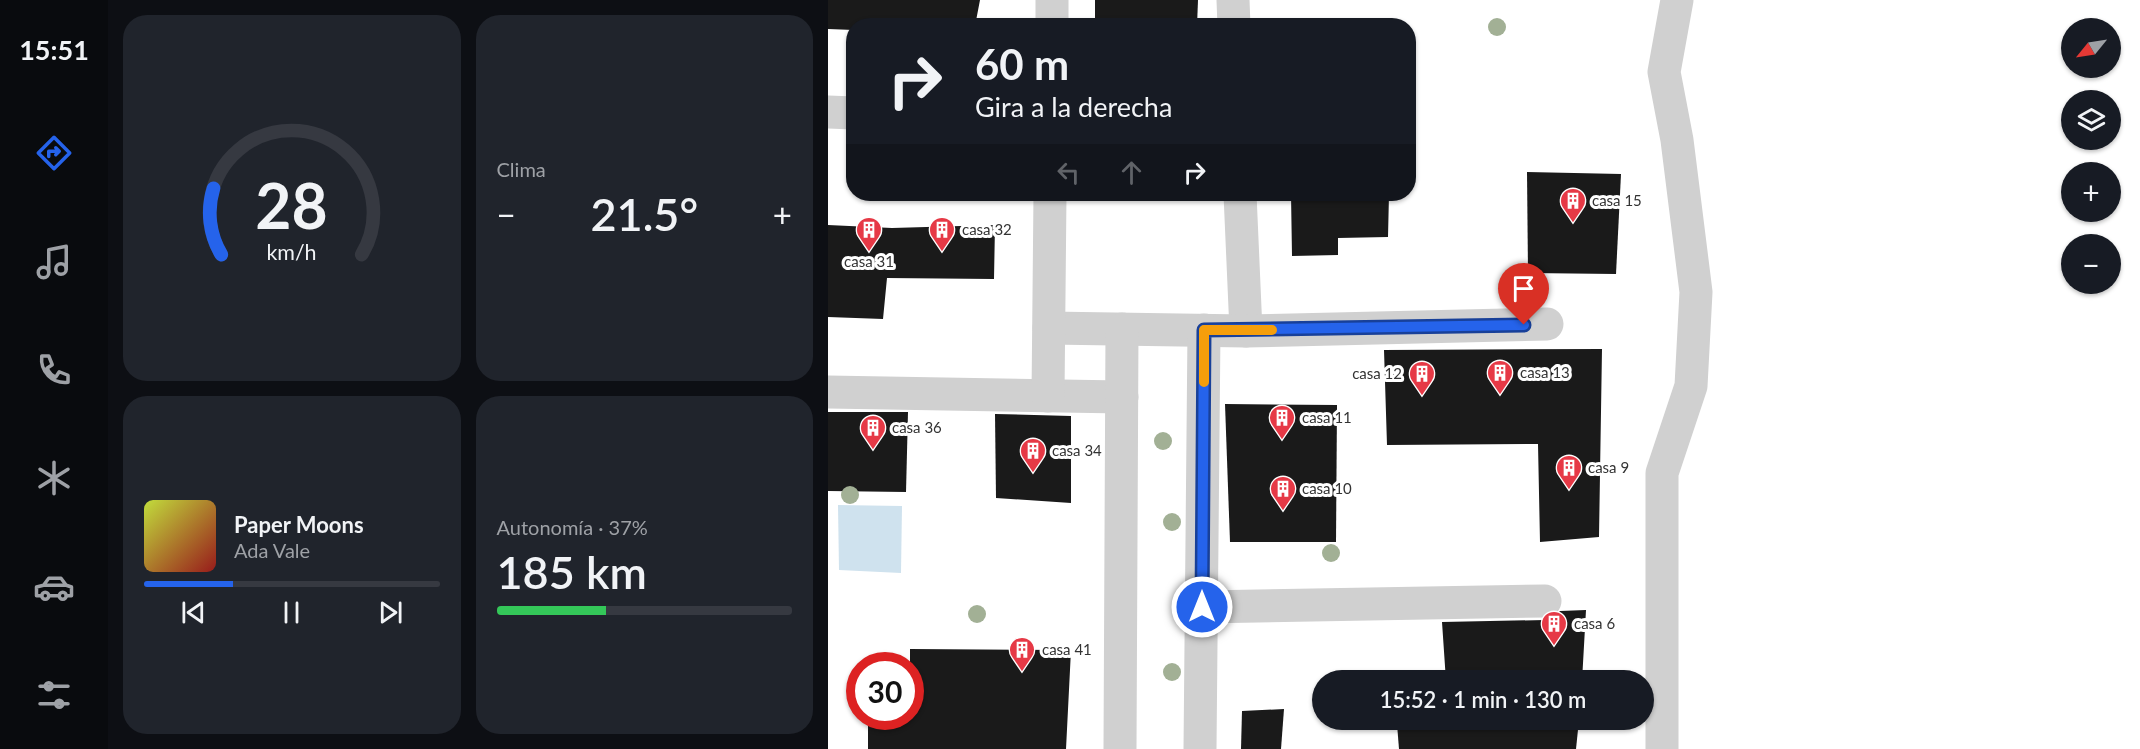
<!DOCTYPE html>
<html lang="es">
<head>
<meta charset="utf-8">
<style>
  :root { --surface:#171b24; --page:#20242c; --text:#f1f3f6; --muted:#9ea1a6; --line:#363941; --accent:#2563eb }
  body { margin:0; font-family:Lato,sans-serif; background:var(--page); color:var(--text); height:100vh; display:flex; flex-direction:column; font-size:22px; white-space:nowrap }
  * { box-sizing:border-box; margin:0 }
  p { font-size:20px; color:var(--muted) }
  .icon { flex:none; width:33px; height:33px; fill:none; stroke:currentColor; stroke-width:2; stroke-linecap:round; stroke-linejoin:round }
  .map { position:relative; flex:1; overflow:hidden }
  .side { display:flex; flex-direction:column; gap:15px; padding:15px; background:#0d0f14; width:720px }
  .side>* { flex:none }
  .top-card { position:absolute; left:18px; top:18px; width:570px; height:183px; border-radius:24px; box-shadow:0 2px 4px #0004; background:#171b24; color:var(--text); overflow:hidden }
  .needle { width:39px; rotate:240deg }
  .controls { position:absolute; left:1233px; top:18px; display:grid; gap:12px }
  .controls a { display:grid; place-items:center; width:60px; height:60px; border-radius:50%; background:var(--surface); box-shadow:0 2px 4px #0004; font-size:30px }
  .speed { position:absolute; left:18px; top:652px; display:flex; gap:12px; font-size:30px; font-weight:700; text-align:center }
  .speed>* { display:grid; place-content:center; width:78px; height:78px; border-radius:50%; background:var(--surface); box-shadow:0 2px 4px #0004; line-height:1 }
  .speed .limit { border:9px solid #d22; background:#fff; color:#111 }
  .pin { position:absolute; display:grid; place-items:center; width:51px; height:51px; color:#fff; margin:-62px -26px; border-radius:50% 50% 50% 0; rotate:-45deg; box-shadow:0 0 6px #0007 }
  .pin .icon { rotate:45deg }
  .me { position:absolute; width:66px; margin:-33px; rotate:0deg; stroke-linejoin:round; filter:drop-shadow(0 0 4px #0008) }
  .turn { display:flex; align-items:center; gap:21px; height:126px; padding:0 30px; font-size:27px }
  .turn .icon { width:78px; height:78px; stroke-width:2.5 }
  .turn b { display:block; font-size:42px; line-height:51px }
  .lanes { display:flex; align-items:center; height:57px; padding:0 30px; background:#0003; justify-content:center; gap:30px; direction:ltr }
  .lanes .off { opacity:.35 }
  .big { font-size:45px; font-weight:600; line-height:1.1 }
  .side .tile { flex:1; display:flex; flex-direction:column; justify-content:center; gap:9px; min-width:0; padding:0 21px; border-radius:24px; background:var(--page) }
  .side .dial { align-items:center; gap:0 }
  .dial svg { height:156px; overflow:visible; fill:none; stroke:var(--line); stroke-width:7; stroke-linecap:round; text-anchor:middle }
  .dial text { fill:var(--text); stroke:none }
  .song { display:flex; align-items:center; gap:18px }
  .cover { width:72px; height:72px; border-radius:9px; background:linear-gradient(135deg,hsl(70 70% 55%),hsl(0 70% 35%)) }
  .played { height:6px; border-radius:3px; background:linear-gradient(90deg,var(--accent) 30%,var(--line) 30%) }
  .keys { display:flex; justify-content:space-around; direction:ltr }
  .heat { display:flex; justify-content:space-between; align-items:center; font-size:33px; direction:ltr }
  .charge { height:9px; border-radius:4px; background:linear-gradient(90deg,#34c759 37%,var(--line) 0) }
  .side .tiles { flex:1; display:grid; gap:15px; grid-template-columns:repeat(2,1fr) }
  .trip { position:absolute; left:484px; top:670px; width:342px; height:60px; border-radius:30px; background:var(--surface); box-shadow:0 2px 4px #0004; font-weight:600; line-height:60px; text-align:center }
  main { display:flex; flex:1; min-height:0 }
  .menu { display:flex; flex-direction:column; width:108px; justify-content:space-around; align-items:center; background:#090b0e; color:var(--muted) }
  .menu .icon { width:42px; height:42px }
  .menu .active { color:var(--accent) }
  .menu b { font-size:27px; color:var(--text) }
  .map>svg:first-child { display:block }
  .water { fill:#cfe2ee }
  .building { fill:#1a1a1a }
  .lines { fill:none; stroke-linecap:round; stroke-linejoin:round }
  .minor { stroke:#d0d0d0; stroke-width:33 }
  .tree { fill:#a2b095 }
  .route-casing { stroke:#184099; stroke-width:15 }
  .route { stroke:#2563eb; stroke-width:10 }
  .slow { stroke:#f59e0b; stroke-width:10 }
  .labels { text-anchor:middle; stroke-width:6; stroke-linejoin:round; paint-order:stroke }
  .poi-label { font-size:15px; fill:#333; stroke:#fff; text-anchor:start }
</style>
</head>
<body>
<main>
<nav class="menu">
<b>15:51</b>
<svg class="icon active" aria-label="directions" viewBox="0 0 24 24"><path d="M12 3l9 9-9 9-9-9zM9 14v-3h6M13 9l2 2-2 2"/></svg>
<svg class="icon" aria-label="music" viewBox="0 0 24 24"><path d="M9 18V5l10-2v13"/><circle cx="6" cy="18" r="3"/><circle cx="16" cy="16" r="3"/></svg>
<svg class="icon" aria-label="phone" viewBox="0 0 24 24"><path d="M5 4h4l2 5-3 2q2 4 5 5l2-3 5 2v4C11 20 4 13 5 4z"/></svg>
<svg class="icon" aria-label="climate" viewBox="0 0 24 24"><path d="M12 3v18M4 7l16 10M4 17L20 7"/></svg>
<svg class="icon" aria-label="car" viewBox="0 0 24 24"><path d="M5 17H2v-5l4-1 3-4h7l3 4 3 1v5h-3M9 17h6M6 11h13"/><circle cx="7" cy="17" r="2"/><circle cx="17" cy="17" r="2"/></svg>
<svg class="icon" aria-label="filters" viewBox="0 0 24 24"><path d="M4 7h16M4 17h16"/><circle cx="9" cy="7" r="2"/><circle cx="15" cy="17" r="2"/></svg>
</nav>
<section class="side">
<div class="tiles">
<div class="tile dial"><svg viewBox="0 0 100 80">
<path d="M14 69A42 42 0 1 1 86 69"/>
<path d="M14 69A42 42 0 0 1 10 35" stroke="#2563eb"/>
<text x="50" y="56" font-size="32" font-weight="700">28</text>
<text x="50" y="72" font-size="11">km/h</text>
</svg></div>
<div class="tile"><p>Clima</p>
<div class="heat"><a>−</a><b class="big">21.5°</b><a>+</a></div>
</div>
<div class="tile">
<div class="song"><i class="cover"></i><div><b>Paper Moons</b><p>Ada Vale</p></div></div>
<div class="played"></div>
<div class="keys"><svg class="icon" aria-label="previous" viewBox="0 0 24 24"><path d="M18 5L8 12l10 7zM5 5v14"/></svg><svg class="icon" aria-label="pause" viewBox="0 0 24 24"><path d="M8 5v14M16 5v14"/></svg><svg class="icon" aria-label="next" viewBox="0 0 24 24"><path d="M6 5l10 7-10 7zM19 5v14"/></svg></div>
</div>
<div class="tile"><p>Autonomía · 37%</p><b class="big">185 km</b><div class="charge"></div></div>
</div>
</section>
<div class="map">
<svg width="1312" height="749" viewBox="0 0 1312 749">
  <rect width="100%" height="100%" fill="#fff"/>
  <path class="water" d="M10 505 74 506 73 573 11 570Z"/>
  <g class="building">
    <path d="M0 0H152L147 26H26V30L0 29Z"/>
    <path d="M267 0H370L369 26H267Z"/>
    <path d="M699 172 793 174 788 274 700 273Z"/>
    <path d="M463 194H561L560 237 510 238V255L464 256Z"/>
    <path d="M0 225 64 228 167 225 166 279 59 278 55 319 0 317Z"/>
    <path d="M774 349 771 537 712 542 710 444 559 445 556 350Z"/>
    <path d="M397 404 509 405 508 542H402Z"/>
    <path d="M0 412H80L78 492 0 491Z"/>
    <path d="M167 414 243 416V503L168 498Z"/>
    <path d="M758 610 754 681H618L614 622 717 620 726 617 732 611Z"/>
    <path d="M82 649 243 650 238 749H40V717H82Z"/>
    <path d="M456 709 453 749H413L414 711Z"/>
    <path d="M617 720H751L748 749H571L569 724Z"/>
  </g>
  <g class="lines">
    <g class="minor">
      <path d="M405 0 406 26"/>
      <path d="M224 26V0"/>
      <path d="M0 112 26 113"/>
      <path d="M412 194 418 331"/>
      <path d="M221 328 418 331 719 324"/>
      <path d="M0 392 294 397"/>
      <path d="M220 396 222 194"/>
      <path d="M374 607 717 601"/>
      <path d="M292 749 294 329"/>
      <path d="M372 749 376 330"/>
      <path d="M834 749V473L863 386 868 292 849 140 836 72 849 0"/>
    </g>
  </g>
  <g class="tree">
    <circle cx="669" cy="27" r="9"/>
    <circle cx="335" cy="441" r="9"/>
    <circle cx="22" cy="495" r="9"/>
    <circle cx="344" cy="522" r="9"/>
    <circle cx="503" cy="553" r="9"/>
    <circle cx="149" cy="614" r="9"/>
    <circle cx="344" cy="672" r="9"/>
  </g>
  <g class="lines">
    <defs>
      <path id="route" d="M374 607 376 330 696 325"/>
    </defs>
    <use href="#route" class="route-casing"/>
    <use href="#route" class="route"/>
    <path class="slow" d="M376 382V330H444"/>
  </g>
  <defs>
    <symbol id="building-pin" viewBox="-11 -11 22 30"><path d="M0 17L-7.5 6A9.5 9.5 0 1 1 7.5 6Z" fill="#e63946" stroke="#fff"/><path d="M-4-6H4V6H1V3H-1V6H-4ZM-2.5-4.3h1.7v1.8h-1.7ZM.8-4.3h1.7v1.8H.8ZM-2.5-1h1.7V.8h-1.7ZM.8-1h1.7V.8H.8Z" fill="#fff"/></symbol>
  </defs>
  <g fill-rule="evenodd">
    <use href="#building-pin" x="730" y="186" width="30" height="40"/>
    <use href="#building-pin" x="26" y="215" width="30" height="40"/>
    <use href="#building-pin" x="99" y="215" width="30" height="40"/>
    <use href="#building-pin" x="657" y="358" width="30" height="40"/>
    <use href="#building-pin" x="579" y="359" width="30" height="40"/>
    <use href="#building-pin" x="439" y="403" width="30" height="40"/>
    <use href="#building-pin" x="30" y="413" width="30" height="40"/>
    <use href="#building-pin" x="190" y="436" width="30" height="40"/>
    <use href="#building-pin" x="726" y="453" width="30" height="40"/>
    <use href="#building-pin" x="440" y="474" width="30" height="40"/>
    <use href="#building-pin" x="711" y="609" width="30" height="40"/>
    <use href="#building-pin" x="179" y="635" width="30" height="40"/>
  </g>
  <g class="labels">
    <g class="poi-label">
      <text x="764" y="206">casa 15</text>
      <text x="134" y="235">casa 32</text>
      <text x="41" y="267" text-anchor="middle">casa 31</text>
      <text x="692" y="378">casa 13</text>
      <text x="574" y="379" text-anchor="end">casa 12</text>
      <text x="474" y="423">casa 11</text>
      <text x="64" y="433">casa 36</text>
      <text x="224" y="456">casa 34</text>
      <text x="760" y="473">casa 9</text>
      <text x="474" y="494">casa 10</text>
      <text x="746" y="629">casa 6</text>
      <text x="214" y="655">casa 41</text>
    </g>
  </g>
</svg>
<div class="controls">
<a><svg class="needle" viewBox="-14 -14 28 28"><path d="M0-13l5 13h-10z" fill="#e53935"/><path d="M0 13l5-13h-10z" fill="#9ea1a6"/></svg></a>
<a><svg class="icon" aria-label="layers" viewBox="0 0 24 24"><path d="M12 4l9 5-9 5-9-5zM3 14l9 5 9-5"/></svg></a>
<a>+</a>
<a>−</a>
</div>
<div class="speed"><div class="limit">30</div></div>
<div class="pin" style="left:696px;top:325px;background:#d93025"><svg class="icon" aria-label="arrive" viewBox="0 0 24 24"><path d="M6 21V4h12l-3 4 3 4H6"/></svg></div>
<svg class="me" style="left:374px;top:607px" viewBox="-20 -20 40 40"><circle r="17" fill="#2563eb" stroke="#fff" stroke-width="3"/><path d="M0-11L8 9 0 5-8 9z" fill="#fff"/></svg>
<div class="trip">15:52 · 1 min · 130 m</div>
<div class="top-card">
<div class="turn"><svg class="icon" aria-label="right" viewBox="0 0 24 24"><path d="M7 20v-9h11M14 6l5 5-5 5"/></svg><div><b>60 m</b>Gira a la derecha</div></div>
<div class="lanes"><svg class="icon off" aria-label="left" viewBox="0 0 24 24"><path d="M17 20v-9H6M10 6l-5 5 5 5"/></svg><svg class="icon off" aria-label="ahead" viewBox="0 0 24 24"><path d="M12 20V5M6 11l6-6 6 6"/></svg><svg class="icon" aria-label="right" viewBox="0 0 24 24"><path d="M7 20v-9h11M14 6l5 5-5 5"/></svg></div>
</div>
</div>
</main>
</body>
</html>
